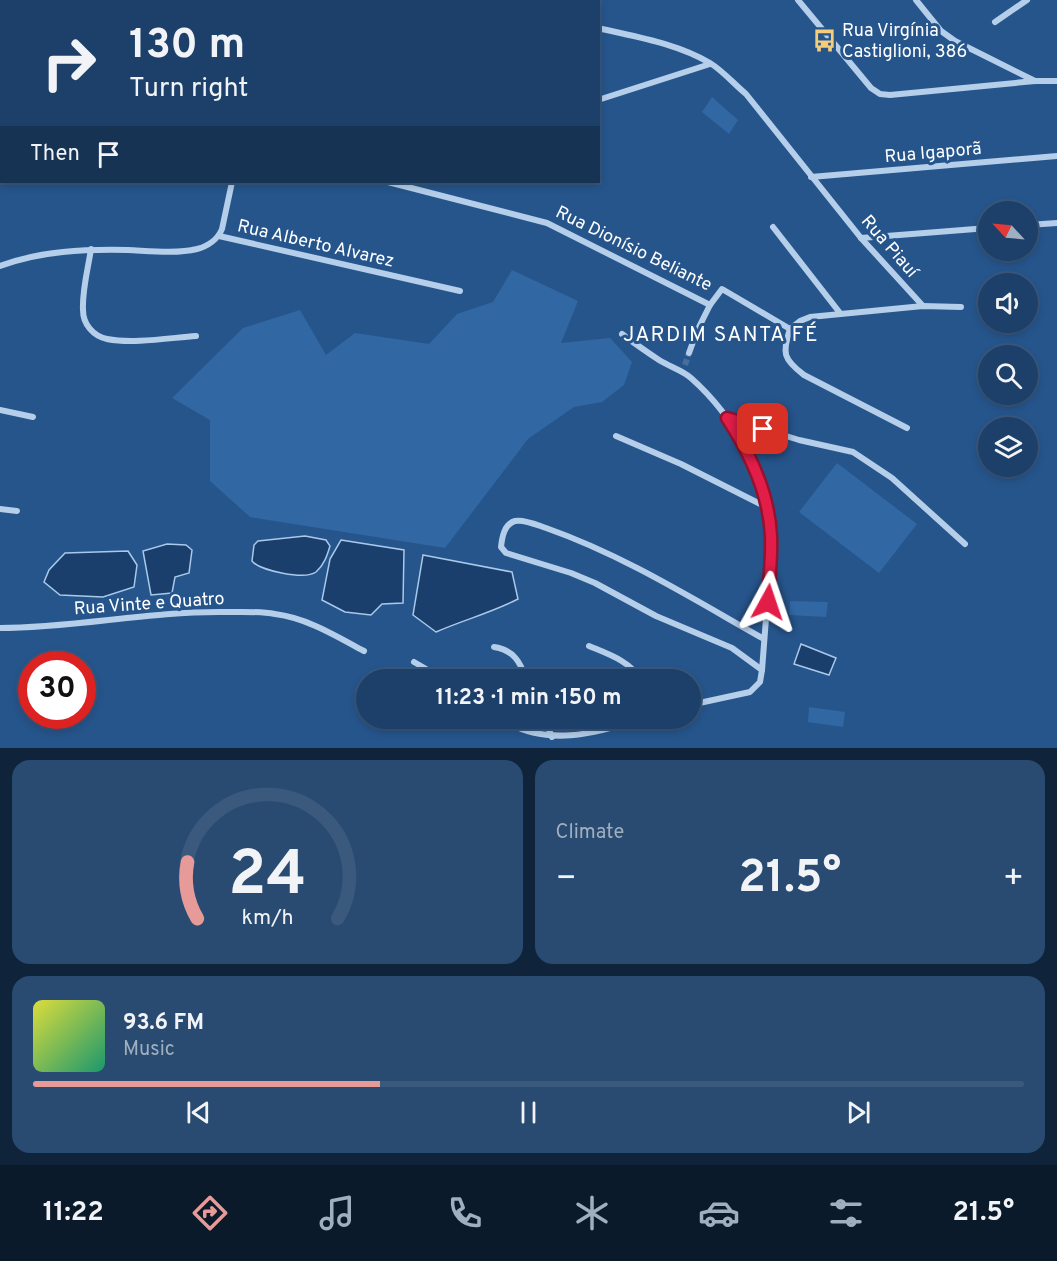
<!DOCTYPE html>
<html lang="en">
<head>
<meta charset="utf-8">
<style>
  :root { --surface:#1c4069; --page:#294b71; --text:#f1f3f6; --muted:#a0afc0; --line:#3a597d; --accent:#e69b98 }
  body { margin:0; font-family:Overpass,sans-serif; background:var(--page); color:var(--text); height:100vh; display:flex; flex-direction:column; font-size:22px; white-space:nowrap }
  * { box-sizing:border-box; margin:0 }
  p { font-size:20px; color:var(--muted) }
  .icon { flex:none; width:33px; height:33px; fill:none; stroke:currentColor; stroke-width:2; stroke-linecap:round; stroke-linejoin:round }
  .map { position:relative; height:748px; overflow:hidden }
  .side { display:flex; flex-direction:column; gap:12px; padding:12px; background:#0f233a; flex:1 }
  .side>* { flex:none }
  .hud { position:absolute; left:0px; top:0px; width:600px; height:183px; box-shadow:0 3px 9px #0003,0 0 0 2px var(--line); background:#1c4069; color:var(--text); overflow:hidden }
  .needle { width:39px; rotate:296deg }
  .fabs { position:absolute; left:978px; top:201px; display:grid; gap:12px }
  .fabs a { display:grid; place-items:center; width:60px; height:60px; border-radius:50%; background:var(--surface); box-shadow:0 3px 9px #0003,0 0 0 2px var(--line); font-size:30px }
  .speed { position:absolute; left:18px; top:651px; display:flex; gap:12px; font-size:30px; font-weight:700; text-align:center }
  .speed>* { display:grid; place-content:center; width:78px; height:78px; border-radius:50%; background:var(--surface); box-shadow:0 3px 9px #0003,0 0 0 2px var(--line); line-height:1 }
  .speed .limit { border:9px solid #d22; background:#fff; color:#111 }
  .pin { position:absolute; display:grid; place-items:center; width:51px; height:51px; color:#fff; margin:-26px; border-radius:12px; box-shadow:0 3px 9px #0006 }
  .me { position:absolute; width:66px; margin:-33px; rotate:5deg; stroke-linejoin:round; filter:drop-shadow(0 0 4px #0008) }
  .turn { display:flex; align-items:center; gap:21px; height:126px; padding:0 30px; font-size:27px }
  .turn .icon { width:78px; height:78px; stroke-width:2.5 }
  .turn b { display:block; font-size:42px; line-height:51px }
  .then { display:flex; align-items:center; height:57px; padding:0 30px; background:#0003; gap:12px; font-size:22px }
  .big { font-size:45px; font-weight:700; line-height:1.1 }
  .side .card { flex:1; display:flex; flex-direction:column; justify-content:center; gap:9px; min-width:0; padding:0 21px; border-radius:18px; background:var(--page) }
  .side .dial { align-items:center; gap:0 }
  .dial svg { height:156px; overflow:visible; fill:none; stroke:var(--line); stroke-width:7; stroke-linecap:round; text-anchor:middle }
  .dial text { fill:var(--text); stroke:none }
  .song { display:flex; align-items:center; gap:18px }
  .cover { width:72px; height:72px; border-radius:9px; background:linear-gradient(135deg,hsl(60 70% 55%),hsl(160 70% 35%)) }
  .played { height:6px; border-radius:3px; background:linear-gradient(90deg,var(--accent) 35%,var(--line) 35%) }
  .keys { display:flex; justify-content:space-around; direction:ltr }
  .heat { display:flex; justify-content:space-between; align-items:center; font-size:33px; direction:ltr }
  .side .tiles { flex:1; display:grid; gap:12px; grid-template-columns:1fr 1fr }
  .card:last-child { grid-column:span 2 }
  .trip { position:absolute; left:356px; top:669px; width:345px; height:60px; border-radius:30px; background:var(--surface); box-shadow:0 3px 9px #0003,0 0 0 2px var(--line); font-weight:700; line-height:60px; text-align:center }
  .dock { display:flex; height:96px; justify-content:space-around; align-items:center; background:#0b1a2a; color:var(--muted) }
  .dock .icon { width:42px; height:42px }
  .dock .current { color:var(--accent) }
  .dock b { font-size:27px; color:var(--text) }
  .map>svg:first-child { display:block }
  .green { fill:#3167a3 }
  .water { fill:#1b3f6c; stroke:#a9c9eb; stroke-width:1.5 }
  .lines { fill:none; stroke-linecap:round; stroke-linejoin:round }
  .minor-tunnel { stroke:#476e9d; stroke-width:6; stroke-dasharray:6 3; stroke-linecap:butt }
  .minor { stroke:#b5ceea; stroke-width:6 }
  .route-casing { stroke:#92132f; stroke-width:15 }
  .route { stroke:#e11d48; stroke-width:10 }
  .labels { text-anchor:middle; stroke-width:6; stroke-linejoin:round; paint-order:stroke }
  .poi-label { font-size:18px; fill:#fff; stroke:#26558c; text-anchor:start }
  .street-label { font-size:18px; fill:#fff; stroke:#26558c }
  .quarter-label { font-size:21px; letter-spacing:1.5px; fill:#fff; stroke:#26558c }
</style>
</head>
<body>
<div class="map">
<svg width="1057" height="748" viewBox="0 0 1057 748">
  <rect width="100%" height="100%" fill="#26558c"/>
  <g class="green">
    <path d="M712 97 738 120 729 134 702 112Z"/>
    <path d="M512 270 578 301 561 343 610 338 632 362 624 385 602 402 574 407 528 439 445 548 250 517 210 481V420L172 398 243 328 300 310 326 355 355 333 429 344 457 314 493 302Z"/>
    <path d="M837 463 917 524 879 573 799 512Z"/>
    <path d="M790 601 828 602 826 617 789 615Z"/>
    <path d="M809 707 845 712 843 727 808 722Z"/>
  </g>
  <g class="water">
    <path d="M305 536 326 540 330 546C327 556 324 565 316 572 305 580 260 571 252 561L254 545 258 541Z"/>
    <path d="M341 540 404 550 403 603 382 604 371 615 345 612 322 600 330 559Z"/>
    <path d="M167 544 186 545 192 550 189 573 175 577 172 593 151 595 143 551Z"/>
    <path d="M128 551 137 565 134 587 103 597 60 595 44 582 49 570 65 553Z"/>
    <path d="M423 555 512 572 518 599C491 613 463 620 436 632L413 615Z"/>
    <path d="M801 644 836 658 829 675 794 664Z"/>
  </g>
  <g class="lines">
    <path class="minor-tunnel" d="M685 365 689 353"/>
    <g class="minor">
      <path d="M45 0 51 2"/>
      <path d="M477 0 483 2"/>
      <path d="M549 0 551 2"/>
      <path d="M798 0 871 88 880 94 890 95 1035 81H1057"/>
      <path d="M916 0 941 31 955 41 1035 81"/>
      <path d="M367 2 369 0"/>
      <path d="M566 2 567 0"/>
      <path d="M995 22 1027 0"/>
      <path d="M598 28C636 37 676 43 710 63 723 71 734 84 746 94L861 238 923 306"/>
      <path d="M0 89 2 90"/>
      <path d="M598 100 710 64"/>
      <path d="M811 177 1057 156"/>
      <path d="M388 182 547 223 710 305 722 289 790 329"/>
      <path d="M1028 225 1057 223"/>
      <path d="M773 227 840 313"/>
      <path d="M219 236 460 291"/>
      <path d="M861 238 988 228"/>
      <path d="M91 249C88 269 82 290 83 310 83 324 93 336 107 339 133 344 169 338 196 336"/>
      <path d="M0 266C40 251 85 249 128 250 150 251 176 254 197 249 208 246 218 239 222 229L232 182"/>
      <path d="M790 329 800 321 810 317 923 306 961 307"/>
      <path d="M790 329C782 353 783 359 804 375L907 428"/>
      <path d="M622 334C634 343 647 352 659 360 670 367 682 370 691 378 735 417 766 475 771 533 773 553 770 573 768 593 766 619 764 644 762 670"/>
      <path d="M689 353 697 331 710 305"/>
      <path d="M0 410 33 417"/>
      <path d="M728 418 799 440 853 452 892 478 965 544"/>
      <path d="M616 436 681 464 768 508"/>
      <path d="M0 509 17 511"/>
      <path d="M0 628C75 628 149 611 225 612 241 612 259 611 275 614 307 618 336 636 364 651"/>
      <path d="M589 646C608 654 630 661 641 680"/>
      <path d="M494 647C514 650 520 662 527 680"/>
      <path d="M414 662 445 680"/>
      <path d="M690 705 750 692 760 682 762 670 732 648 656 616 595 583 571 573 506 553 501 547C502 538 504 524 515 521 524 519 537 525 546 528 623 555 693 599 764 639"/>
      <path d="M501 718C543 748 597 734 643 718"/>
      <path d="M544 718 552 737"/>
    </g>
  </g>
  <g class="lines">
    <defs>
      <path id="route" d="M763 429 727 418C750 453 769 493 771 536 772 558 769 580 768 602"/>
    </defs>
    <use href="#route" class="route-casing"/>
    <use href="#route" class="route"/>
  </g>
  <defs>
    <symbol id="bus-bare" viewBox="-9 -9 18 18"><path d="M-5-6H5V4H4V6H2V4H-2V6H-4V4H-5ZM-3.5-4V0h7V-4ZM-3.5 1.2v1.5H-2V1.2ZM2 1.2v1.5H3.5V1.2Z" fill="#f3cd7a" stroke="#26558c" stroke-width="2.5" paint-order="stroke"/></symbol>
  </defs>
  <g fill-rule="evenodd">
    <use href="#bus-bare" x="808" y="24" width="33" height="33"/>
  </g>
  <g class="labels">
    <g class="poi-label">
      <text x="842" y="36">Rua Virgínia<tspan x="842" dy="21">Castiglioni, 386</tspan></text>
    </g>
    <g class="street-label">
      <text transform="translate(933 152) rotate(-5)" y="6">Rua Igaporã</text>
      <text transform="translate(316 243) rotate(13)" y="6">Rua Alberto Alvarez</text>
      <text transform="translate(890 246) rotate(49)" y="6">Rua Piauí</text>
      <text transform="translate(634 248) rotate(26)" y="6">Rua Dionísio Beliante</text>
      <text transform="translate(149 603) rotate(-4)" y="6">Rua Vinte e Quatro</text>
    </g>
    <g class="quarter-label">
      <text x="721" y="341">JARDIM SANTA FÉ</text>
    </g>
  </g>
</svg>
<div class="fabs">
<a><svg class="needle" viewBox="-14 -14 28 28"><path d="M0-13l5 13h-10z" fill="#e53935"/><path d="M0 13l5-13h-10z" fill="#a0afc0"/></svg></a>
<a><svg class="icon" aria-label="sound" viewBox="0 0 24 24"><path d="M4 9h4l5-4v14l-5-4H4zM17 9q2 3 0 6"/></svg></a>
<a><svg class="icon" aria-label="search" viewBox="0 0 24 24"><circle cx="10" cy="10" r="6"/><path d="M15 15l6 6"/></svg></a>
<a><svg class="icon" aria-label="layers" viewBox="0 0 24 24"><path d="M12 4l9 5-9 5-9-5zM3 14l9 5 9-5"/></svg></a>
</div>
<div class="speed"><div class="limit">30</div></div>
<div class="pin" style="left:763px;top:429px;background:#d93025"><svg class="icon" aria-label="arrive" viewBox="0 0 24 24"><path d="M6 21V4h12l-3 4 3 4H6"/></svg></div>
<svg class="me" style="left:768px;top:602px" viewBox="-20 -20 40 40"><path d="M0-17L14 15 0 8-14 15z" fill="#e11d48" stroke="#fff" stroke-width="4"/></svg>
<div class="trip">11:23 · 1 min · 150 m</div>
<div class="hud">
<div class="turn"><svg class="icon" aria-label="right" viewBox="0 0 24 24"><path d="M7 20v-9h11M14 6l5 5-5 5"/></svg><div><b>130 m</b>Turn right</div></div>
<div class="then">Then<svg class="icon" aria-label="arrive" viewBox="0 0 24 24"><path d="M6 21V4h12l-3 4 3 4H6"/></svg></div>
</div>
</div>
<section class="side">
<div class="tiles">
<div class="card dial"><svg viewBox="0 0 100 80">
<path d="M14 69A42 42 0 1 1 86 69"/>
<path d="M14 69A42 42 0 0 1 9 40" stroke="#e69b98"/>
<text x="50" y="56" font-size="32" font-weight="700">24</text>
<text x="50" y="72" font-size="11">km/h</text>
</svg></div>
<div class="card"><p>Climate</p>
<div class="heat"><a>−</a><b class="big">21.5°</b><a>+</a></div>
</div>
<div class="card">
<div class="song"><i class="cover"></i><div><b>93.6 FM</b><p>Music</p></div></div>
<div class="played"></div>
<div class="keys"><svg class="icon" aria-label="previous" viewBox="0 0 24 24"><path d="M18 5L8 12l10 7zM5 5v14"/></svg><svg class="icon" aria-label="pause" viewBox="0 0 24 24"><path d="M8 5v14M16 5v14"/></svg><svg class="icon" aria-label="next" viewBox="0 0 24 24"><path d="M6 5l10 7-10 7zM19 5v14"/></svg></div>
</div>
</div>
</section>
<nav class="dock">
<b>11:22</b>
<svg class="icon current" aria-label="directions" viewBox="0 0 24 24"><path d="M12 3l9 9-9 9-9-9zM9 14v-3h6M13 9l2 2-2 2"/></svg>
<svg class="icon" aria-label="music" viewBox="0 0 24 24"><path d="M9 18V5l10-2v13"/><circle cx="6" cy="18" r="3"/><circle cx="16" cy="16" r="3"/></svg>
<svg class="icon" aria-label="phone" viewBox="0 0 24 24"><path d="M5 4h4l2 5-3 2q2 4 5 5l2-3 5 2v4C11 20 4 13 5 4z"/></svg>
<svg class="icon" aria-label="climate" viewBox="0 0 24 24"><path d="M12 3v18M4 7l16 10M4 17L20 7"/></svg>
<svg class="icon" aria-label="car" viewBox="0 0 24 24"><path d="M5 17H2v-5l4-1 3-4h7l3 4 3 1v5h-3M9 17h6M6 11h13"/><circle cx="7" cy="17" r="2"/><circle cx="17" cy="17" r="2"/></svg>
<svg class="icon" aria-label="filters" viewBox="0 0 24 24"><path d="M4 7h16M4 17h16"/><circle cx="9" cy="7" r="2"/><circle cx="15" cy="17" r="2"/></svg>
<b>21.5°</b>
</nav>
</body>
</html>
